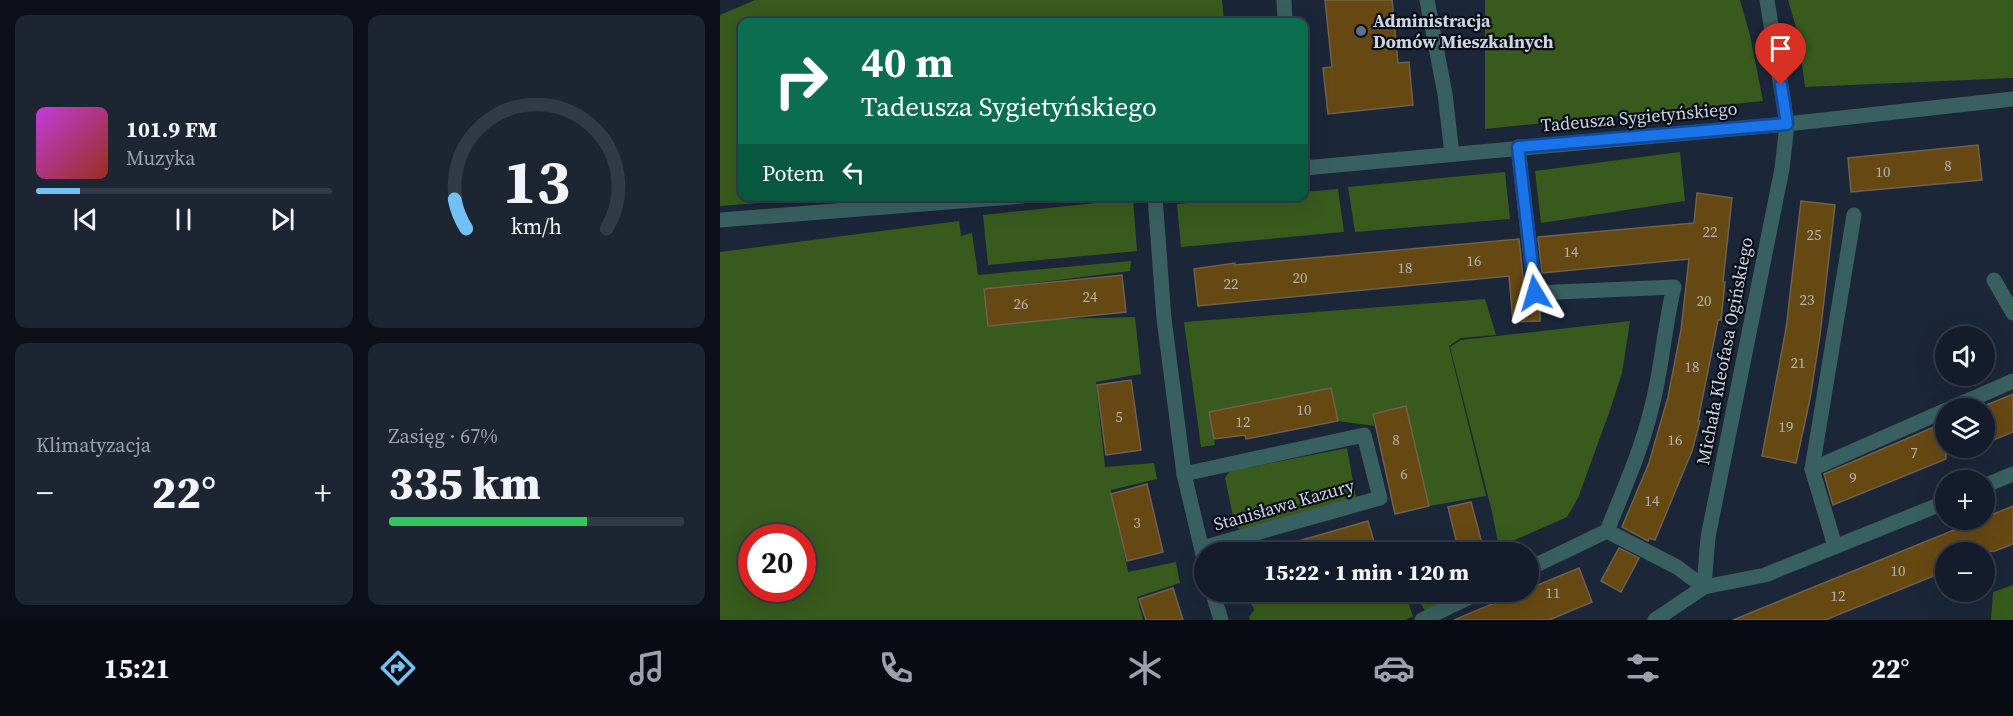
<!DOCTYPE html>
<html lang="pl">
<head>
<meta charset="utf-8">
<style>
  :root { --surface:#141c2b; --page:#1d2533; --text:#f1f3f6; --muted:#9da1a9; --line:#333a47; --accent:#72c1f5 }
  body { margin:0; font-family:"Source Serif 4",serif; background:var(--page); color:var(--text); height:100vh; display:flex; flex-direction:column; font-size:22px; white-space:nowrap }
  * { box-sizing:border-box; margin:0 }
  p { font-size:20px; color:var(--muted) }
  .icon { flex:none; width:33px; height:33px; fill:none; stroke:currentColor; stroke-width:2; stroke-linecap:round; stroke-linejoin:round }
  .map { position:relative; flex:1; overflow:hidden }
  .drawer { display:flex; flex-direction:column; gap:15px; padding:15px; background:#0b0f18; width:720px }
  .drawer>* { flex:none }
  .hud { position:absolute; left:18px; top:18px; width:570px; height:183px; border-radius:12px; box-shadow:0 6px 24px #0002,0 0 0 2px var(--line); background:#0b6e4f; color:#fff; overflow:hidden }
  .fabs { position:absolute; left:1215px; top:326px; display:grid; gap:12px }
  .fabs a { display:grid; place-items:center; width:60px; height:60px; border-radius:50%; background:var(--surface); box-shadow:0 6px 24px #0002,0 0 0 2px var(--line); font-size:30px }
  .speed { position:absolute; left:18px; top:524px; display:flex; gap:12px; font-size:30px; font-weight:700; text-align:center }
  .speed>* { display:grid; place-content:center; width:78px; height:78px; border-radius:50%; background:var(--surface); box-shadow:0 6px 24px #0002,0 0 0 2px var(--line); line-height:1 }
  .speed .limit { border:9px solid #d22; background:#fff; color:#111 }
  .pin { position:absolute; display:grid; place-items:center; width:51px; height:51px; color:#fff; margin:-62px -26px; border-radius:50% 50% 50% 0; rotate:-45deg; box-shadow:0 0 6px #0007 }
  .pin .icon { rotate:45deg }
  .me { position:absolute; width:66px; margin:-33px; rotate:353deg; stroke-linejoin:round; filter:drop-shadow(0 0 4px #0008) }
  .turn { display:flex; align-items:center; gap:21px; height:126px; padding:0 24px; font-size:27px }
  .turn .icon { width:78px; height:78px; stroke-width:2.5 }
  .turn b { display:block; font-size:42px; line-height:51px }
  .then { display:flex; align-items:center; height:57px; padding:0 24px; background:#0003; gap:12px; font-size:22px }
  .big { font-size:45px; font-weight:800; line-height:1.1 }
  .drawer .card { flex:1; display:flex; flex-direction:column; justify-content:center; gap:9px; min-width:0; padding:0 21px; border-radius:12px; background:var(--page) }
  .drawer .dial { align-items:center; gap:0 }
  .dial svg { height:156px; overflow:visible; fill:none; stroke:var(--line); stroke-width:7; stroke-linecap:round; text-anchor:middle }
  .dial text { fill:var(--text); stroke:none }
  .song { display:flex; align-items:center; gap:18px }
  .cover { width:72px; height:72px; border-radius:9px; background:linear-gradient(135deg,hsl(290 70% 55%),hsl(10 70% 35%)) }
  .played { height:6px; border-radius:3px; background:linear-gradient(90deg,var(--accent) 15%,var(--line) 15%) }
  .keys { display:flex; justify-content:space-around; direction:ltr }
  .heat { display:flex; justify-content:space-between; align-items:center; font-size:33px; direction:ltr }
  .charge { height:9px; border-radius:4px; background:linear-gradient(90deg,#34c759 67%,var(--line) 0) }
  .drawer .tiles { flex:1; display:grid; gap:15px; grid-template-columns:repeat(2,1fr) }
  .trip { position:absolute; left:474px; top:542px; width:345px; height:60px; border-radius:30px; background:var(--surface); box-shadow:0 6px 24px #0002,0 0 0 2px var(--line); font-weight:800; line-height:60px; text-align:center }
  .dock { display:flex; height:96px; justify-content:space-around; align-items:center; background:#080b11; color:var(--muted) }
  .dock .icon { width:42px; height:42px }
  .dock .active { color:var(--accent) }
  .dock b { font-size:27px; color:var(--text) }
  main { display:flex; flex:1; min-height:0 }
  .map>svg:first-child { display:block }
  .green { fill:#385a1d; fill-rule:evenodd }
  .building { fill:#664813; stroke:#70614b; stroke-width:1.5 }
  .lines { fill:none; stroke-linecap:round; stroke-linejoin:round }
  .minor { stroke:#396060; stroke-width:15 }
  .route-casing { stroke:#114b97; stroke-width:15 }
  .route { stroke:#1a73e8; stroke-width:10 }
  .service-dot { fill:#5c6f8a; stroke:#0a0f17; stroke-width:2 }
  .labels { text-anchor:middle; stroke-width:4.5; stroke-linejoin:round; paint-order:stroke }
  .number-label { font-size:15px; fill:#b3b2ae }
  .poi-label { font-size:18px; font-weight:bold; fill:#cdd5e2; stroke:#0a0f17; text-anchor:start }
  .street-label { font-size:18px; fill:#cdd5e2; stroke:#0a0f17 }
</style>
</head>
<body>
<main>
<section class="drawer">
<div class="tiles">
<div class="card">
<div class="song"><i class="cover"></i><div><b>101.9 FM</b><p>Muzyka</p></div></div>
<div class="played"></div>
<div class="keys"><svg class="icon" aria-label="previous" viewBox="0 0 24 24"><path d="M18 5L8 12l10 7zM5 5v14"/></svg><svg class="icon" aria-label="pause" viewBox="0 0 24 24"><path d="M8 5v14M16 5v14"/></svg><svg class="icon" aria-label="next" viewBox="0 0 24 24"><path d="M6 5l10 7-10 7zM19 5v14"/></svg></div>
</div>
<div class="card dial"><svg viewBox="0 0 100 80">
<path d="M14 69A42 42 0 1 1 86 69"/>
<path d="M14 69A42 42 0 0 1 8 54" stroke="#72c1f5"/>
<text x="50" y="56" font-size="32" font-weight="700">13</text>
<text x="50" y="72" font-size="11">km/h</text>
</svg></div>
<div class="card"><p>Klimatyzacja</p>
<div class="heat"><a>−</a><b class="big">22°</b><a>+</a></div>
</div>
<div class="card"><p>Zasięg · 67%</p><b class="big">335 km</b><div class="charge"></div></div>
</div>
</section>
<div class="map">
<svg width="1293" height="620" viewBox="0 0 1293 620">
  <rect width="100%" height="100%" fill="#1b2639"/>
  <g class="green">
    <path d="M35 0H502L504 22H22V196L111 197 0 206V15Z"/>
    <path d="M765 0H1020L1030 35 1043 101 765 129Z"/>
    <path d="M1068 0H1293V78L1085 87 1078 34Z"/>
    <path d="M960 152 965 201 821 223 815 171Z"/>
    <path d="M785 172 790 219 635 232 628 187Z"/>
    <path d="M618 189 624 232 461 247 457 204 539 197 584 196V192Z"/>
    <path d="M413 199 417 251 268 265 263 215Z"/>
    <path d="M239 221 241 236 252 233 258 275 411 261 410 271 265 289 269 326 337 319 415 317 421 374 376 382 385 467 434 463 437 479 391 490 408 572 456 562 460 583 417 597 423 620H0V252ZM32 537H82V588H32Z"/>
    <path d="M765 299 776 335 741 338 729 346 766 496 709 506 686 406 653 414 654 426 618 421 611 388 489 412 495 445 481 447 464 322Z"/>
    <path d="M910 321 902 373 889 413 858 498 847 517 779 547 772 512 730 347 741 340Z"/>
    <path d="M627 448 636 498 522 531 515 526 505 478 510 471Z"/>
    <path d="M1293 585V620H1271L1273 592Z"/>
    <path d="M518 591H532L533 595 548 591H684L693 616 686 620H530L529 617 534 610C532 602 528 601 520 600Z"/>
    <path d="M698 591H743L745 596 706 613 695 592Z"/>
  </g>
  <g class="building">
    <path d="M605 0H672L678 63 689 62 693 105 608 114 603 68 612 67Z"/>
    <path d="M1258 145 1262 180 1131 192 1128 158Z"/>
    <path d="M977 193 1012 198 1003 282H1005L1001 320H998L978 421H980L972 451 935 540 929 538 928 541 902 527 929 463 948 397 961 330 969 259 822 273 818 237 974 223Z"/>
    <path d="M1081 201 1115 205 1100 335 1090 399 1076 463 1042 456 1066 329Z"/>
    <path d="M799 239 805 295 810 301 820 303V321L793 322 789 276 478 306 474 269 515 263V265Z"/>
    <path d="M402 275 406 312 268 326 264 289Z"/>
    <path d="M411 380 421 450 386 455 377 385Z"/>
    <path d="M611 388 618 421 526 439 525 435 494 439 489 412Z"/>
    <path d="M1293 394V432L1264 444V406Z"/>
    <path d="M686 406 709 506 675 514 653 414Z"/>
    <path d="M1226 422V459L1113 505 1104 474Z"/>
    <path d="M427 484 443 552 407 561 391 494Z"/>
    <path d="M751 502 759 532 764 552H739L728 507Z"/>
    <path d="M1293 506V544L1275 551 1226 552V571L1105 620H1013Z"/>
    <path d="M648 521 657 552H561V546Z"/>
    <path d="M899 548 919 558 901 592 881 581Z"/>
    <path d="M859 568 872 602 829 620H734L803 591H808V589Z"/>
    <path d="M453 588 463 620H426L419 599Z"/>
  </g>
  <g class="lines">
    <g class="minor">
      <path d="M564 0 565 22"/>
      <path d="M707 0 725 94 732 154"/>
      <path d="M798 147 815 293 954 287C944 328 942 369 931 410 921 451 903 491 887 531L957 567 984 587"/>
      <path d="M584 168 1067 124 1293 99"/>
      <path d="M435 196 444 319 464 474 484 559"/>
      <path d="M0 220 303 196"/>
      <path d="M1274 280 1293 313"/>
      <path d="M1231 408 1293 381"/>
      <path d="M1092 469 1226 410"/>
      <path d="M464 474 644 435 660 498 482 548"/>
      <path d="M1264 486 1293 474"/>
      <path d="M1115 546 1092 469 1134 215"/>
      <path d="M808 569 887 531"/>
      <path d="M984 587 988 537 1062 169 1067 124 1047 0"/>
      <path d="M492 591 501 620"/>
      <path d="M702 620 762 591"/>
      <path d="M935 620 984 587 1045 575 1226 502"/>
    </g>
  </g>
  <g class="lines">
    <defs>
      <path id="route" d="M815 293 798 147 1067 124 1061 85"/>
    </defs>
    <use href="#route" class="route-casing"/>
    <use href="#route" class="route"/>
  </g>
  <circle class="service-dot" cx="641" cy="31" r="6"/>
  <g class="labels">
    <g class="number-label">
      <text x="1228" y="171">8</text>
      <text x="1163" y="177">10</text>
      <text x="990" y="237">22</text>
      <text x="1094" y="240">25</text>
      <text x="851" y="257">14</text>
      <text x="754" y="266">16</text>
      <text x="685" y="273">18</text>
      <text x="580" y="283">20</text>
      <text x="511" y="289">22</text>
      <text x="370" y="302">24</text>
      <text x="1087" y="305">23</text>
      <text x="984" y="306">20</text>
      <text x="301" y="309">26</text>
      <text x="1078" y="368">21</text>
      <text x="972" y="372">18</text>
      <text x="584" y="415">10</text>
      <text x="399" y="422">5</text>
      <text x="523" y="427">12</text>
      <text x="1066" y="432">19</text>
      <text x="676" y="445">8</text>
      <text x="955" y="445">16</text>
      <text x="1194" y="458">7</text>
      <text x="684" y="479">6</text>
      <text x="1133" y="483">9</text>
      <text x="932" y="506">14</text>
      <text x="417" y="528">3</text>
      <text x="1178" y="576">10</text>
      <text x="833" y="598">11</text>
      <text x="1118" y="601">12</text>
    </g>
    <g class="poi-label">
      <text x="653" y="27">Administracja<tspan x="653" dy="21">Domów Mieszkalnych</tspan></text>
    </g>
    <g class="street-label">
      <text transform="translate(919 117) rotate(-5)" y="6">Tadeusza Sygietyńskiego</text>
      <text transform="translate(1005 351) rotate(-79)" y="6">Michała Kleofasa Ogińskiego</text>
      <text transform="translate(564 505) rotate(-16)" y="6">Stanisława Kazury</text>
    </g>
  </g>
</svg>
<div class="fabs">
<a><svg class="icon" aria-label="sound" viewBox="0 0 24 24"><path d="M4 9h4l5-4v14l-5-4H4zM17 9q2 3 0 6"/></svg></a>
<a><svg class="icon" aria-label="layers" viewBox="0 0 24 24"><path d="M12 4l9 5-9 5-9-5zM3 14l9 5 9-5"/></svg></a>
<a>+</a>
<a>−</a>
</div>
<div class="speed"><div class="limit">20</div></div>
<div class="pin" style="left:1061px;top:85px;background:#d93025"><svg class="icon" aria-label="arrive" viewBox="0 0 24 24"><path d="M6 21V4h12l-3 4 3 4H6"/></svg></div>
<svg class="me" style="left:815px;top:293px" viewBox="-20 -20 40 40"><path d="M0-17L14 15 0 8-14 15z" fill="#1a73e8" stroke="#fff" stroke-width="4"/></svg>
<div class="trip">15:22 · 1 min · 120 m</div>
<div class="hud">
<div class="turn"><svg class="icon" aria-label="right" viewBox="0 0 24 24"><path d="M7 20v-9h11M14 6l5 5-5 5"/></svg><div><b>40 m</b>Tadeusza Sygietyńskiego</div></div>
<div class="then">Potem<svg class="icon" aria-label="left" viewBox="0 0 24 24"><path d="M17 20v-9H6M10 6l-5 5 5 5"/></svg></div>
</div>
</div>
</main>
<nav class="dock">
<b>15:21</b>
<svg class="icon active" aria-label="directions" viewBox="0 0 24 24"><path d="M12 3l9 9-9 9-9-9zM9 14v-3h6M13 9l2 2-2 2"/></svg>
<svg class="icon" aria-label="music" viewBox="0 0 24 24"><path d="M9 18V5l10-2v13"/><circle cx="6" cy="18" r="3"/><circle cx="16" cy="16" r="3"/></svg>
<svg class="icon" aria-label="phone" viewBox="0 0 24 24"><path d="M5 4h4l2 5-3 2q2 4 5 5l2-3 5 2v4C11 20 4 13 5 4z"/></svg>
<svg class="icon" aria-label="climate" viewBox="0 0 24 24"><path d="M12 3v18M4 7l16 10M4 17L20 7"/></svg>
<svg class="icon" aria-label="car" viewBox="0 0 24 24"><path d="M5 17H2v-5l4-1 3-4h7l3 4 3 1v5h-3M9 17h6M6 11h13"/><circle cx="7" cy="17" r="2"/><circle cx="17" cy="17" r="2"/></svg>
<svg class="icon" aria-label="filters" viewBox="0 0 24 24"><path d="M4 7h16M4 17h16"/><circle cx="9" cy="7" r="2"/><circle cx="15" cy="17" r="2"/></svg>
<b>22°</b>
</nav>
</body>
</html>
